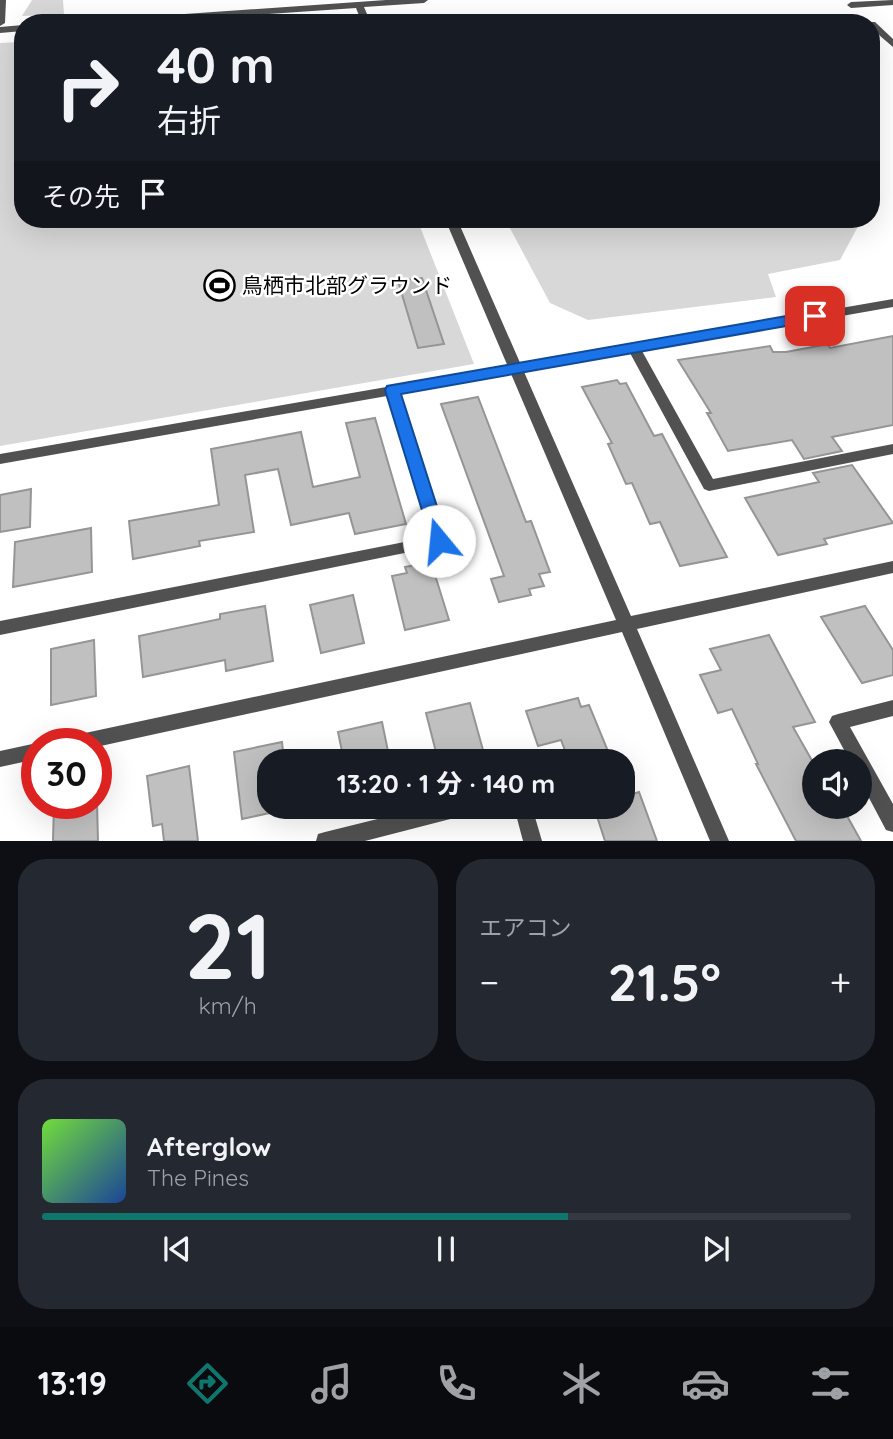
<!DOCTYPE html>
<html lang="ja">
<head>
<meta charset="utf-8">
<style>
  :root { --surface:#171b24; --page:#242831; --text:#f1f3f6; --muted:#9ea1a6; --line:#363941; --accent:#0f766e }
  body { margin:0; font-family:Quicksand,"Noto Sans JP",sans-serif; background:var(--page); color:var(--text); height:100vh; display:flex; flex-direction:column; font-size:26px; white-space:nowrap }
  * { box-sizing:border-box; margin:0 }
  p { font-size:23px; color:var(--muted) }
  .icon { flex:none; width:38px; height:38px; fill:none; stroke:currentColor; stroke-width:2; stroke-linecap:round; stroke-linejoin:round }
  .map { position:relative; height:841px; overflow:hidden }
  .side { display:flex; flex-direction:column; gap:18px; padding:18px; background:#0d0f14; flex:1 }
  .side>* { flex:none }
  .hud { position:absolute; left:14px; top:14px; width:866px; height:214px; border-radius:28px; box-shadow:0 7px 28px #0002; background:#171b24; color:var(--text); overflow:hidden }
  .controls { position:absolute; left:802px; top:749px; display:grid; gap:14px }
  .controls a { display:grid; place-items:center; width:70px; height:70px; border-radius:50%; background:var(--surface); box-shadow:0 7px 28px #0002; font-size:35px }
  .speed { position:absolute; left:21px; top:728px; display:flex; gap:14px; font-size:35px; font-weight:700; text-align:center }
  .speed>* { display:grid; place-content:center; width:91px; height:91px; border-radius:50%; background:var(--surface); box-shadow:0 7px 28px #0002; line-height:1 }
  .speed .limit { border:10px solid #d22; background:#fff; color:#111 }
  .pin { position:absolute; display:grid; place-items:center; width:60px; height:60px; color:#fff; margin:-30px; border-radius:14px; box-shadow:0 4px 10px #0006 }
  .me { position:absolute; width:77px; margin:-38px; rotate:343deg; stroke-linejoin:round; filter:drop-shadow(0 0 5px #0008) }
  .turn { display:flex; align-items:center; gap:24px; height:147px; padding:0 28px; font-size:32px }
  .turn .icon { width:91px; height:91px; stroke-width:2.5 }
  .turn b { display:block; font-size:49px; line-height:60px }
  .then { display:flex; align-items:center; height:66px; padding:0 28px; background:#0003; gap:14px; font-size:26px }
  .big { font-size:52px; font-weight:700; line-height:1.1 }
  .side .card { flex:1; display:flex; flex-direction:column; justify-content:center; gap:10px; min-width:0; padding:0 24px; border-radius:28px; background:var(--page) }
  .side .dial { align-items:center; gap:0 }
  .dial b { font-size:91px; line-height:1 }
  .song { display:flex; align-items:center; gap:21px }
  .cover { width:84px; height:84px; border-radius:10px; background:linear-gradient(135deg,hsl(100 70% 55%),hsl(220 70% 35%)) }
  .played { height:7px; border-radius:4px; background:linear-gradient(90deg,var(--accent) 65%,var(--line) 65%) }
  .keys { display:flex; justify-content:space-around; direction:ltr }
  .heat { display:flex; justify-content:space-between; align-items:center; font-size:38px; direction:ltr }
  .side .tiles { flex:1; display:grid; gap:18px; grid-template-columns:1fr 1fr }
  .card:last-child { grid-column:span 2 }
  .trip { position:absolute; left:257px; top:749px; width:378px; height:70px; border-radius:28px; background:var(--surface); box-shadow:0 7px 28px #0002; font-weight:700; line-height:70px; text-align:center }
  .tabs { display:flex; height:112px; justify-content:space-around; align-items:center; background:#090b0e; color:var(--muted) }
  .tabs .icon { width:49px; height:49px }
  .tabs .selected { color:var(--accent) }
  .tabs b { font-size:32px; color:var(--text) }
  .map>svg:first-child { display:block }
  .green { fill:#d8d8d8 }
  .building { fill:#c0c0c0; stroke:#959595; stroke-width:2 }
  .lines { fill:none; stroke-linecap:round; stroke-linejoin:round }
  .service { fill:#515151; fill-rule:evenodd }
  .minor { fill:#515151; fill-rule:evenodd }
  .tertiary { fill:#515151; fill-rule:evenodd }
  .route { fill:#1a73e8; stroke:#114b97; stroke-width:2 }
  .labels { text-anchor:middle; stroke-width:5; stroke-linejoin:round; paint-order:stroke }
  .poi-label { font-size:21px; fill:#000; stroke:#fff; text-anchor:start }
</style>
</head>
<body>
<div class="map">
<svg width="893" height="841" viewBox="0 0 893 841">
  <rect width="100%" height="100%" fill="#fff"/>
  <g class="green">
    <path d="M32 0H63L64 14 22 16Z"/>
    <path d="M23 42V219H417L474 364 0 446V43Z"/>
    <path d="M505 219H862L840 260 768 274 776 297 588 320 550 303Z"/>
  </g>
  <g class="building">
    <path d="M422 278 444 344 418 348 398 281Z"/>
    <path d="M893 336V425L832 437 842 451 804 459 792 440 728 451 707 413H711L678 360 770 346 773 352H786L828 344 830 348Z"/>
    <path d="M617 380 620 384 626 383 654 436 662 434 727 557 680 566 660 522 650 524 632 483 626 484 608 444 612 443 582 387Z"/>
    <path d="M478 397 526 522 531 521 550 572 539 574 544 586 529 589 531 595 499 602 491 579 504 576 441 404Z"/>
    <path d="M375 418 406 524 355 534 349 513 291 525 278 469 245 475 254 532 199 541 200 546 133 559 129 521 219 505 211 449 301 432 313 487 360 477 346 423Z"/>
    <path d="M852 465 893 523 824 539 827 544 778 555 745 498 819 482 813 473Z"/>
    <path d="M31 489 30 527 0 532V495Z"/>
    <path d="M91 528 92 572 13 587 15 542Z"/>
    <path d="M431 562 449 620 405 630 392 576 407 573 405 567Z"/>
    <path d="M353 595 364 643 321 653 310 605Z"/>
    <path d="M265 606 273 661 226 671 225 660 143 677 139 636 220 619V614Z"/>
    <path d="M865 606 893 650V675L862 683 821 617Z"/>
    <path d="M769 635 815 722 793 727 814 764V807H842L861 841H796L756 764H758L732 709 718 713 700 675 721 670 710 649Z"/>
    <path d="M94 640 96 696 51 705V649Z"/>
    <path d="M578 698 581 707 589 705 612 761H569L561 740 538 746 526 711Z"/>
    <path d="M470 703 486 761H456L453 752 437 756 426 713Z"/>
    <path d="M382 722 390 761H344L338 732Z"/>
    <path d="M282 742 284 761H270V807L288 809 242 819 234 752Z"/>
    <path d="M189 766 198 841H164L162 824 153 826 147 776Z"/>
    <path d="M623 789 626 796 639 792 657 841H605L594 807H623Z"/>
    <path d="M54 803H97L98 841H53Z"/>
  </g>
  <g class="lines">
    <path class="service" d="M0 0H6L5 23 0 26Z"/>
    <g class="minor">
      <path d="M893 0V5L851 8 847 5 851 2Z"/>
      <path d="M869 22H875L893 39V47L872 29V23Z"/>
      <path d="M893 299V307L642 351 713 479 893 444V454L709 491 704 489 630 353 400 394 447 541 444 545 0 635V621L430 537 387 396 0 464V454Z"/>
      <path d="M893 700V716L850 727 893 804V832L886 830 859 779V761H850L829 722 832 716 838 714Z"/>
      <path d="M426 807H471L469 813 462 816 365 841H316L318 834 325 832Z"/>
      <path d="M514 807H532L542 841H523Z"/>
    </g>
    <g class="tertiary">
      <path d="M386 0H428L424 3 364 7 371 23H362L356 8 141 23H95L99 20Z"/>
      <path d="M23 25V31L0 33V27Z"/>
      <path d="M445 219H457L631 616 893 561V573L637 629 729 841H710L622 632 96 747V744H62L65 738 71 736 616 620Z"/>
      <path d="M37 743 40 744H37V759L0 767V751Z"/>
    </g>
  </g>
  <path class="route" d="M815 311 823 316 820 320 401 394 448 541 439 548 433 546 385 390 387 386Z"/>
  <defs>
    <symbol id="stadium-ring" viewBox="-11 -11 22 22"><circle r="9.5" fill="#fff" stroke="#000" stroke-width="1.5"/><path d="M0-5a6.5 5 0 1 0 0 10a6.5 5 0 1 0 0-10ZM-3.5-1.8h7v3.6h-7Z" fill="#000"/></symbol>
  </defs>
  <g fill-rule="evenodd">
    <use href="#stadium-ring" x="202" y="268" width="35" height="35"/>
  </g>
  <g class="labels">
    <g class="poi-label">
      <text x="242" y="293">鳥栖市北部グラウンド</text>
    </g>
  </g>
</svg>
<div class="controls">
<a><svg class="icon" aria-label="sound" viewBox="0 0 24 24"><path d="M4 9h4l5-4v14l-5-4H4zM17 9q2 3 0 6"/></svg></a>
</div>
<div class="speed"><div class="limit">30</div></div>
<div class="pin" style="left:815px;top:316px;background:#d93025"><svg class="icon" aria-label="arrive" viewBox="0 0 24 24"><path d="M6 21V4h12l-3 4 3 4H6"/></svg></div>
<svg class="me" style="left:439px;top:541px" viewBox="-20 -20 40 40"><circle r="19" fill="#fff"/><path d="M0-13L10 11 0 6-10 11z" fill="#1a73e8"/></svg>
<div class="trip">13:20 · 1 分 · 140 m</div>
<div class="hud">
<div class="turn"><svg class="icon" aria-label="right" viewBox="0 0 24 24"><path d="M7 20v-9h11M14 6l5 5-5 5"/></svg><div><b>40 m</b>右折</div></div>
<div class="then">その先<svg class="icon" aria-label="arrive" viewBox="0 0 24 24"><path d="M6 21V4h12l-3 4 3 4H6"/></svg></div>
</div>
</div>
<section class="side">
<div class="tiles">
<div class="card dial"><b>21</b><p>km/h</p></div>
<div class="card"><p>エアコン</p>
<div class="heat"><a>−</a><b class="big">21.5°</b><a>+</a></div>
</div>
<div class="card">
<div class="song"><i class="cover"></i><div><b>Afterglow</b><p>The Pines</p></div></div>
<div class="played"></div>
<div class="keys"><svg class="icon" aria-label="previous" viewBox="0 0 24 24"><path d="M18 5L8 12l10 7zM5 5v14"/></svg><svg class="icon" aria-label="pause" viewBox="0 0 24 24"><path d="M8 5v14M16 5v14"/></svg><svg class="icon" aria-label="next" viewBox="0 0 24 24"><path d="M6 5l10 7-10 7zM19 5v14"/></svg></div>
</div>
</div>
</section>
<nav class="tabs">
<b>13:19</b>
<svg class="icon selected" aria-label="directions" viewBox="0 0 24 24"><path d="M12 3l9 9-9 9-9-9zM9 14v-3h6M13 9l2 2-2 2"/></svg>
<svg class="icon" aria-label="music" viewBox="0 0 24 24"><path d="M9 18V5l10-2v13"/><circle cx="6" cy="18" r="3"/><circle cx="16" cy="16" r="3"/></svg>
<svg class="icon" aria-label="phone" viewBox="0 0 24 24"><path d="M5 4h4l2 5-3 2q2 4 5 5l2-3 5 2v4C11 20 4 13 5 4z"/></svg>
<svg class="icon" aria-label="climate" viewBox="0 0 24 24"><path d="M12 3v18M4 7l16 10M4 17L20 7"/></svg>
<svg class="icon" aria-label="car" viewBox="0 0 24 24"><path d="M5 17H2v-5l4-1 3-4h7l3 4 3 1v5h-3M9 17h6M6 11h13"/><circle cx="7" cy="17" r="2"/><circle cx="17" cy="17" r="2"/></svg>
<svg class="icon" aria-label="filters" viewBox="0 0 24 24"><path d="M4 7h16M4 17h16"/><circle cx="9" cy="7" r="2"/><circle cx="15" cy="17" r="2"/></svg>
</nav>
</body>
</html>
